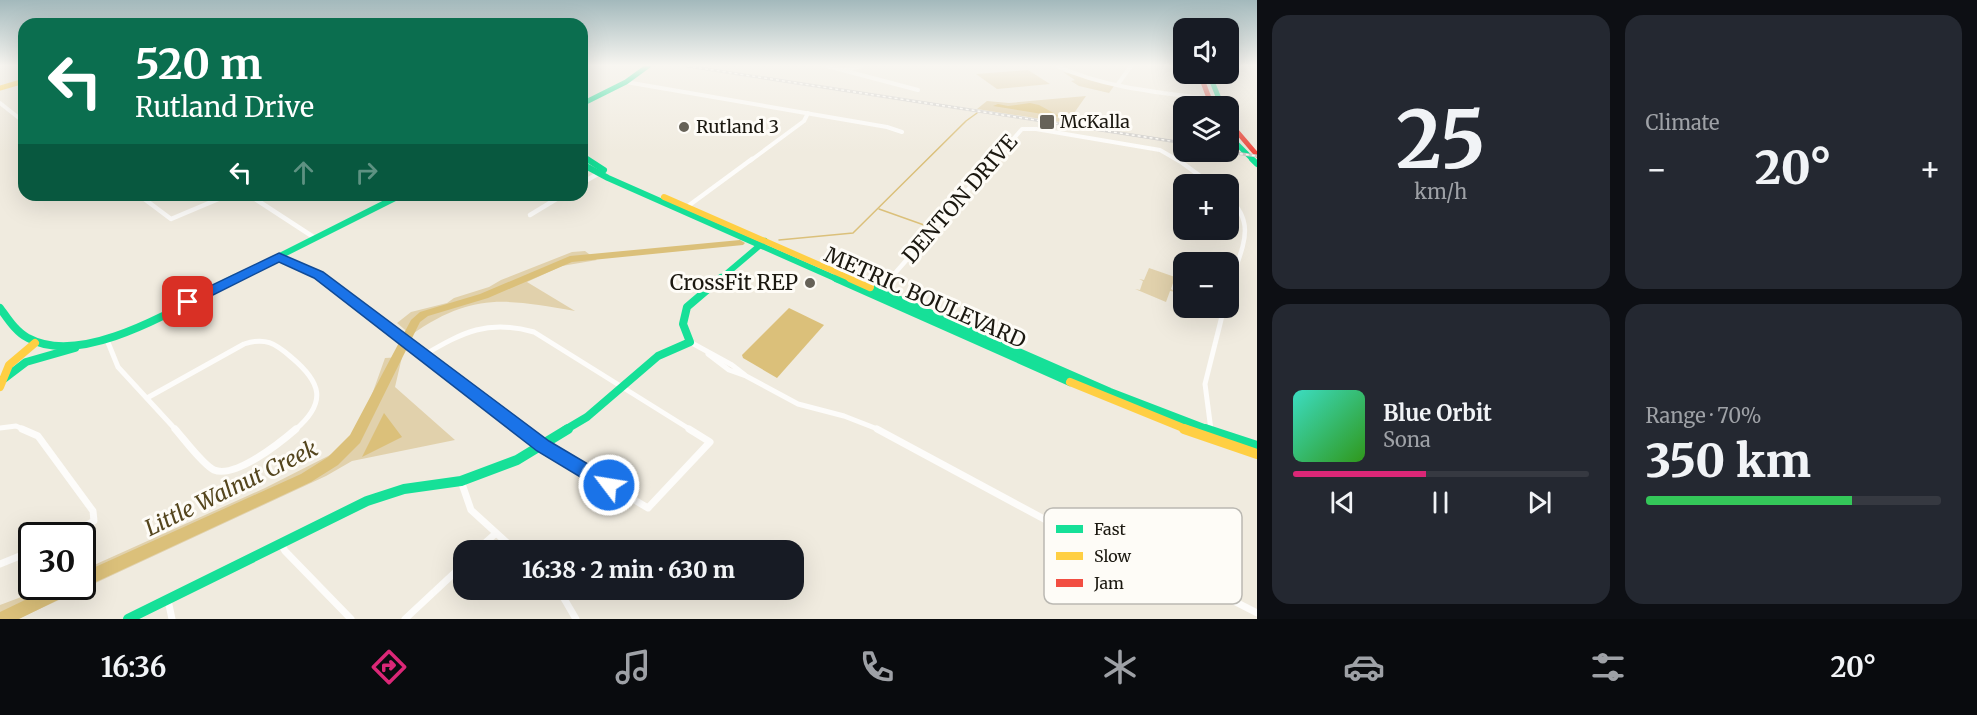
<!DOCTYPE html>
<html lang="en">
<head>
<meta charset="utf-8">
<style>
  :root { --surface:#171b24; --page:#242831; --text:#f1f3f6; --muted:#9ea1a6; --line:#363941; --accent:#db2777 }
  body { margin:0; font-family:Merriweather,serif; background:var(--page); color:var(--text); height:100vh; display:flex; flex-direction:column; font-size:22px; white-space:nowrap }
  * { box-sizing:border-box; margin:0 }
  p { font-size:20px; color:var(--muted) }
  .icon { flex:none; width:33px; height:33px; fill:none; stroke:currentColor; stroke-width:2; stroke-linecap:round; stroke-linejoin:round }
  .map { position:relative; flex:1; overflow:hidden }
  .panel { display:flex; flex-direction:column; gap:15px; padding:15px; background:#0d0f14; width:720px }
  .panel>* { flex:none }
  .banner { position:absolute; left:18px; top:18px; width:570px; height:183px; border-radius:18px; box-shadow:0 6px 24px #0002; background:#0b6e4f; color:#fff; overflow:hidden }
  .fabs { position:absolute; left:1173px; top:18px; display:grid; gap:12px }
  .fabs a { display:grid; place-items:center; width:66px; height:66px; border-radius:12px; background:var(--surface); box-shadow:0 6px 24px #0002; font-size:30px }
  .speed { position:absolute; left:18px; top:522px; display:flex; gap:12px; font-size:30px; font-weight:700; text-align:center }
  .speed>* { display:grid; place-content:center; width:78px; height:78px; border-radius:50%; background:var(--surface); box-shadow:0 6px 24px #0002; line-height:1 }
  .speed .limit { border:3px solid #111; border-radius:9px; background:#fff; color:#111 }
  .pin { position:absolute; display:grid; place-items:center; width:51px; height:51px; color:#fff; margin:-26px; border-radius:12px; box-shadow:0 3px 9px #0006 }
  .me { position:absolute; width:66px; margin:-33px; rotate:301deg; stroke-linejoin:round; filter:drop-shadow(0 0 4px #0008) }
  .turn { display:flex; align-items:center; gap:21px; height:126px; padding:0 18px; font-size:27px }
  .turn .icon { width:78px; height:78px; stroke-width:2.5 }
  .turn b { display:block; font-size:42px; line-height:51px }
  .lanes { display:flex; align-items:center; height:57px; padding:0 18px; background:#0003; justify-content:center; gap:30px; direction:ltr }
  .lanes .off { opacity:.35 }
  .big { font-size:45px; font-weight:800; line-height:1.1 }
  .panel .tile { flex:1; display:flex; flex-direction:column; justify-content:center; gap:9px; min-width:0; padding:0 21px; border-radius:18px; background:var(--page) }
  .panel .dial { align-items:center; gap:0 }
  .dial b { font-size:78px; line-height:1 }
  .song { display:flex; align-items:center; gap:18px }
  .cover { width:72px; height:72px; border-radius:9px; background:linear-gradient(135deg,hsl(170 70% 55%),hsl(110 70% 35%)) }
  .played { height:6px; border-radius:3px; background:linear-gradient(90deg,var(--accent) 45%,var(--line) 45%) }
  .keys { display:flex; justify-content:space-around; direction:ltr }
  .heat { display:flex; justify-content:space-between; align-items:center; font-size:33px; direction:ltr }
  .charge { height:9px; border-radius:4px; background:linear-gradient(90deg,#34c759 70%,var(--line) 0) }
  .panel .tiles { flex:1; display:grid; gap:15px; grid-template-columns:repeat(2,1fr) }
  .trip { position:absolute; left:453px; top:540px; width:351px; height:60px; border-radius:18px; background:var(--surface); box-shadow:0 6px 24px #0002; font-weight:800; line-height:60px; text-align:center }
  .tabs { display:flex; height:96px; justify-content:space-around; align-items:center; background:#090b0e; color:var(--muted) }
  .tabs .icon { width:42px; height:42px }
  .tabs .current { color:var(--accent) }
  .tabs b { font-size:27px; color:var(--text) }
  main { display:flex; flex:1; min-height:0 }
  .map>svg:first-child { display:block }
  .green { fill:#e1d1ac }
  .water { fill:#dbc07a }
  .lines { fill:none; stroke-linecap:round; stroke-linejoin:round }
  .stream { stroke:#dbc07a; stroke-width:1.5 }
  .river { fill:#dbc07a; fill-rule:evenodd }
  .street-far3 { stroke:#fdfcfa; stroke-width:4 }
  .street-far2 { stroke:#fdfcfa; stroke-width:4.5 }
  .street-far1 { stroke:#fdfcfa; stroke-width:5 }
  .street { stroke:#fdfcfa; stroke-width:7 }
  .fast-far3 { stroke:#16e098; stroke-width:5 }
  .fast-far2 { stroke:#16e098; stroke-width:6 }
  .fast-far1 { stroke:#16e098; stroke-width:8 }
  .fast { stroke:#16e098; stroke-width:10 }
  .slow-far3 { stroke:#ffcf43; stroke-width:5 }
  .slow-far2 { stroke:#ffcf43; stroke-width:6 }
  .slow-far1 { stroke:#ffcf43; stroke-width:8 }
  .slow { stroke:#ffcf43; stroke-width:10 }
  .jam { stroke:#f24e42; stroke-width:5 }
  .rail-casing { stroke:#d0cecb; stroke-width:3 }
  .rail { stroke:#fefcf7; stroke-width:1.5; stroke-dasharray:3; stroke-linecap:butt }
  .route { fill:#1a73e8; stroke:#114b97; stroke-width:1.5 }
  .poi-dot { fill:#666258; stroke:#fefcf7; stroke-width:2 }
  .labels { text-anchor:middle; stroke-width:6; stroke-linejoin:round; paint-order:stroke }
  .far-poi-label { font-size:18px; fill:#1b1810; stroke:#fefcf7; text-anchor:start }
  .street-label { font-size:21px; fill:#1b1810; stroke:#fefcf7 }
  .poi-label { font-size:21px; fill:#1b1810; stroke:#fefcf7; text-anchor:end }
  .water-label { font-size:22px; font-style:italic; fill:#54451d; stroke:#fefcf7 }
  .key { fill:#fefcf7; stroke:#bab8b2; stroke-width:1.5 }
  .key-label { font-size:16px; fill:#1b1810 }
</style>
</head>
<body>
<main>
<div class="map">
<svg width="1257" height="619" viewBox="0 0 1257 619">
  <rect width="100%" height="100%" fill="#f0ebdf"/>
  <g class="green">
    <path d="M1028 70 1050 84 997 89 976 74Z"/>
    <path d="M1063 72 1110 83 1114 86 1109 93 1079 86 1071 81 1075 80Z"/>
    <path d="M1086 96 1072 116 1095 122 1092 127 977 109 987 101 1009 103Z"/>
    <path d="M585 251 597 260 562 266 527 282 575 311C505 299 473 292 411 335L397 323 411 312 447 303 454 298 489 287 501 280 572 252Z"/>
    <path d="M1149 268 1175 277 1171 289 1176 292 1170 291 1166 302 1135 289 1140 290 1143 281 1139 279 1144 280Z"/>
    <path d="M402 357 395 387 455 440 352 461 326 476 18 619H0V605L48 587 82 586 83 570 265 488 332 454 351 437 370 400 385 358Z"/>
  </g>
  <g class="water">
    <path d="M1030 103 1039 105 1061 117 993 106 998 104 1008 106Z"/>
    <path d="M789 308 824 325 777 378 743 358 742 355Z"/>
    <path d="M384 413 402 437 362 457Z"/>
  </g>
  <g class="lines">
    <g class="stream">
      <path d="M879 209 924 225"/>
      <path d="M779 240 853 233 966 121 977 113"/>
    </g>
    <path class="river" d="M740 240 745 243 743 245 572 262 488 298 428 316 420 322 360 443 338 465 311 482 87 586 82 588 78 587 76 591 19 619H0V612L54 586H82V573L301 474 328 457 350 435 411 320 420 312 480 294 570 256Z"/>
    <g class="street-far3">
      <path d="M827 66 918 90"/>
      <path d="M1057 66C1107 89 1165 93 1219 100"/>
      <path d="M845 70 861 66"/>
      <path d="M626 82 887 127 902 132"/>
      <path d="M1118 84 1131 66"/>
      <path d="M0 103 24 122"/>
      <path d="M750 161 804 121 808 113"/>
      <path d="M994 161 1022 129H1036L1160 150 1179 161"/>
    </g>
    <g class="street-far2">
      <path d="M1177 159 1211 184"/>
      <path d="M582 183 601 172"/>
      <path d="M139 195 171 219 228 195"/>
      <path d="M249 195 315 238"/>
      <path d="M1228 197C1257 224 1242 246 1232 280"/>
      <path d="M684 209 752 159"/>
      <path d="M530 215 563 195"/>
      <path d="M279 257 325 280"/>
      <path d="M889 280 995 159"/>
    </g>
    <g class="street-far1">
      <path d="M323 278 424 355"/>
      <path d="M879 291 890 278"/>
      <path d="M1228 294 1233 278"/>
      <path d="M107 340 118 367 176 430"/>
      <path d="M690 342 732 365 745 375"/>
      <path d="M708 354 729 370 746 376 798 404 844 416 880 430"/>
      <path d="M424 355 522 430"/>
      <path d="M424 355C463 332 488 319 534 332L691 430"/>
      <path d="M147 398 244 344C265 337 275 343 291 357 321 382 328 402 295 430"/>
      <path d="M0 428 16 426 25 430"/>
      <path d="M1211 430 1205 384 1224 308"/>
    </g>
    <g class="street">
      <path d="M22 429 38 436 93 511 94 521 67 536"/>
      <path d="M175 429C184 439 203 465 214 470 235 479 281 442 296 429"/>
      <path d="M520 429 543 446 648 508 710 442 689 429"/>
      <path d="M877 429 1070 533 1120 553 1167 567 1257 613"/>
      <path d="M1210 429 1211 433"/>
      <path d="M461 481 471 510 515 550"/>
      <path d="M281 544 285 551 351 619"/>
      <path d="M477 550 495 534"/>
      <path d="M0 564 32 551"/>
      <path d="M559 590 576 619"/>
      <path d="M168 600 172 619"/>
      <path d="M405 619 464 564"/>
    </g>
    <g class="fast-far3">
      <path d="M1209 74 1222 106"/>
      <path d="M582 104 626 82 648 66"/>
      <path d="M1228 135 1254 161"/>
      <path d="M582 156 590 161"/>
    </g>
    <g class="fast-far2">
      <path d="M587 159 604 170"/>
      <path d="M1252 159 1257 164"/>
      <path d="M582 164 608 178 839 280"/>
      <path d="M232 280 401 195"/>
      <path d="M719 280 765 241"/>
    </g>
    <g class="fast-far1">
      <path d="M836 278 1070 382"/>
      <path d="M870 287 1110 392 1209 430"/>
      <path d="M0 308C8 319 16 332 28 338 85 369 183 304 235 278"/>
      <path d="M1 381 26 362 75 348"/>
      <path d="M565 430 587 417 658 356 690 342 683 324 687 307 721 278"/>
    </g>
    <g class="fast">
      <path d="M1205 429 1257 446"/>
      <path d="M128 619 367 501 404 489 461 481 517 460 568 429"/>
    </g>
    <path class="slow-far3" d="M0 88 24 81"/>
    <path class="slow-far2" d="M664 197 854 280"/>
    <g class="slow-far1">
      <path d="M850 278 870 287"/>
      <path d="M1070 382 1188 430"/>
      <path d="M0 387 9 365 35 343"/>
    </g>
    <path class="slow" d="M1184 429 1257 454"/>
    <g class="jam">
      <path d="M1200 74 1212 106"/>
      <path d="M1228 121 1257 155"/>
    </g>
    <defs>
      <g id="rail">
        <path d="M687 66 1184 143"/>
        <path d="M1228 152 1257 156"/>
      </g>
    </defs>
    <use href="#rail" class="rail-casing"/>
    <use href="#rail" class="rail"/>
  </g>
  <linearGradient id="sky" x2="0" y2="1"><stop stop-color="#a3b9bc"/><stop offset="0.43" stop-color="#f8f6f1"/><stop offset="1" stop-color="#f8f6f1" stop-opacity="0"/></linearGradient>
  <rect width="1257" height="152" fill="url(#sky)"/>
  <path class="route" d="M279 253 323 272 549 441 615 480 618 485 615 490 609 493 602 490 537 451 314 278 279 262 193 305 188 306 181 302 183 299Z"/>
  <g class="poi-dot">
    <rect x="1039" y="114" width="16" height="16" rx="3"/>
    <circle cx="684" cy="127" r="6"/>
    <circle cx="810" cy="283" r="6"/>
  </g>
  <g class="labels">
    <g class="far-poi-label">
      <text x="1060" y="128">McKalla</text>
      <text x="696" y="133">Rutland 3</text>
    </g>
    <g class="street-label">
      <text transform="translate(960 199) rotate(-49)" y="7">DENTON DRIVE</text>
      <text transform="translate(925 298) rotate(24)" y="7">METRIC BOULEVARD</text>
    </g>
    <g class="poi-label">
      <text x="798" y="290">CrossFit REP</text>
    </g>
    <g class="water-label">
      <text transform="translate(231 488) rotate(-26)" y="8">Little Walnut Creek</text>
    </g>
  </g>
  <rect x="1044" y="508" width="198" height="96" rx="9" class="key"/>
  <rect x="1056" y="525" width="27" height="8" fill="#16e098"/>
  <rect x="1056" y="552" width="27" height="8" fill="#ffcf43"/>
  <rect x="1056" y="579" width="27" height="8" fill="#f24e42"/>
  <g class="key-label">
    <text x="1094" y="535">Fast</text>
    <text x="1094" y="562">Slow</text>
    <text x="1094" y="589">Jam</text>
  </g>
</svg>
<div class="fabs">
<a><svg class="icon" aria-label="sound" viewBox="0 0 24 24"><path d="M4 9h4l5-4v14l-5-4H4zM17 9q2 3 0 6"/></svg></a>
<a><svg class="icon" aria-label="layers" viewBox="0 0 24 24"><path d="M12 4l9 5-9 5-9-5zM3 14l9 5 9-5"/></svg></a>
<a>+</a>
<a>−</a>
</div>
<div class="speed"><div class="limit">30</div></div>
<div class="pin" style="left:188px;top:302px;background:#d93025"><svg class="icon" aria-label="arrive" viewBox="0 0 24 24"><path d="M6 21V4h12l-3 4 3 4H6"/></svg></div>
<svg class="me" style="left:609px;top:485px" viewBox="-20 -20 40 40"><circle r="17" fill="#1a73e8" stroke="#fff" stroke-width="3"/><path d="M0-11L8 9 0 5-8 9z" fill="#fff"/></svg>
<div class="trip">16:38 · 2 min · 630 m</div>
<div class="banner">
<div class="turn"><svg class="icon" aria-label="left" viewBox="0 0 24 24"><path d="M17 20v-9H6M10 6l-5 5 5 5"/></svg><div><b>520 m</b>Rutland Drive</div></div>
<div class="lanes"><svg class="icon" aria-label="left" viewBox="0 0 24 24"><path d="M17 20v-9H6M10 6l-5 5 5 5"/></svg><svg class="icon off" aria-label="ahead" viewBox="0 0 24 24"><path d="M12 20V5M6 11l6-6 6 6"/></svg><svg class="icon off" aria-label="right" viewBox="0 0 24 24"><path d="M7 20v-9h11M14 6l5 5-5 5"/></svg></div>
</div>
</div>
<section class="panel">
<div class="tiles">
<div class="tile dial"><b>25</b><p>km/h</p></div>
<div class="tile"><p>Climate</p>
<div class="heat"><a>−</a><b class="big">20°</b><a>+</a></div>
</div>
<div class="tile">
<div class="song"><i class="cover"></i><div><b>Blue Orbit</b><p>Sona</p></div></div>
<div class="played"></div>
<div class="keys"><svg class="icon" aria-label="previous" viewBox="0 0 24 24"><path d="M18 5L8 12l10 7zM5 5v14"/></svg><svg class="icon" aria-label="pause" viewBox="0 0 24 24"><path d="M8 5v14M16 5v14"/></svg><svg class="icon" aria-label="next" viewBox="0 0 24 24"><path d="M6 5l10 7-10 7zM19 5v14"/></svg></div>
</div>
<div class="tile"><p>Range · 70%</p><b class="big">350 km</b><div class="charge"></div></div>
</div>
</section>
</main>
<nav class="tabs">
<b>16:36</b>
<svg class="icon current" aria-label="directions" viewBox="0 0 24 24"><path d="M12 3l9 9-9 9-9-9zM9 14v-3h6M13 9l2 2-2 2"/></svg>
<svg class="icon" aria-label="music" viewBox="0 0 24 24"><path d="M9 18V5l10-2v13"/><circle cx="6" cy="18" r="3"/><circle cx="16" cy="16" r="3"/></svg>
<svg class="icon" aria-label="phone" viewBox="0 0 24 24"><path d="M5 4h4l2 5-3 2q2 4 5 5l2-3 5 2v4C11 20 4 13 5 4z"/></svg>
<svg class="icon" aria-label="climate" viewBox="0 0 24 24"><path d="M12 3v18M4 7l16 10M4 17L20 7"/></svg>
<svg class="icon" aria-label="car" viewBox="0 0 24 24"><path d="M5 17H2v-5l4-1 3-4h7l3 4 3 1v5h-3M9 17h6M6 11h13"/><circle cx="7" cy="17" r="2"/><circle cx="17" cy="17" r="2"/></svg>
<svg class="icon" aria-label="filters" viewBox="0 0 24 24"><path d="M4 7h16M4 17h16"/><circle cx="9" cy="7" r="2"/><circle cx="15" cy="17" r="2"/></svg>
<b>20°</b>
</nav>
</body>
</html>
